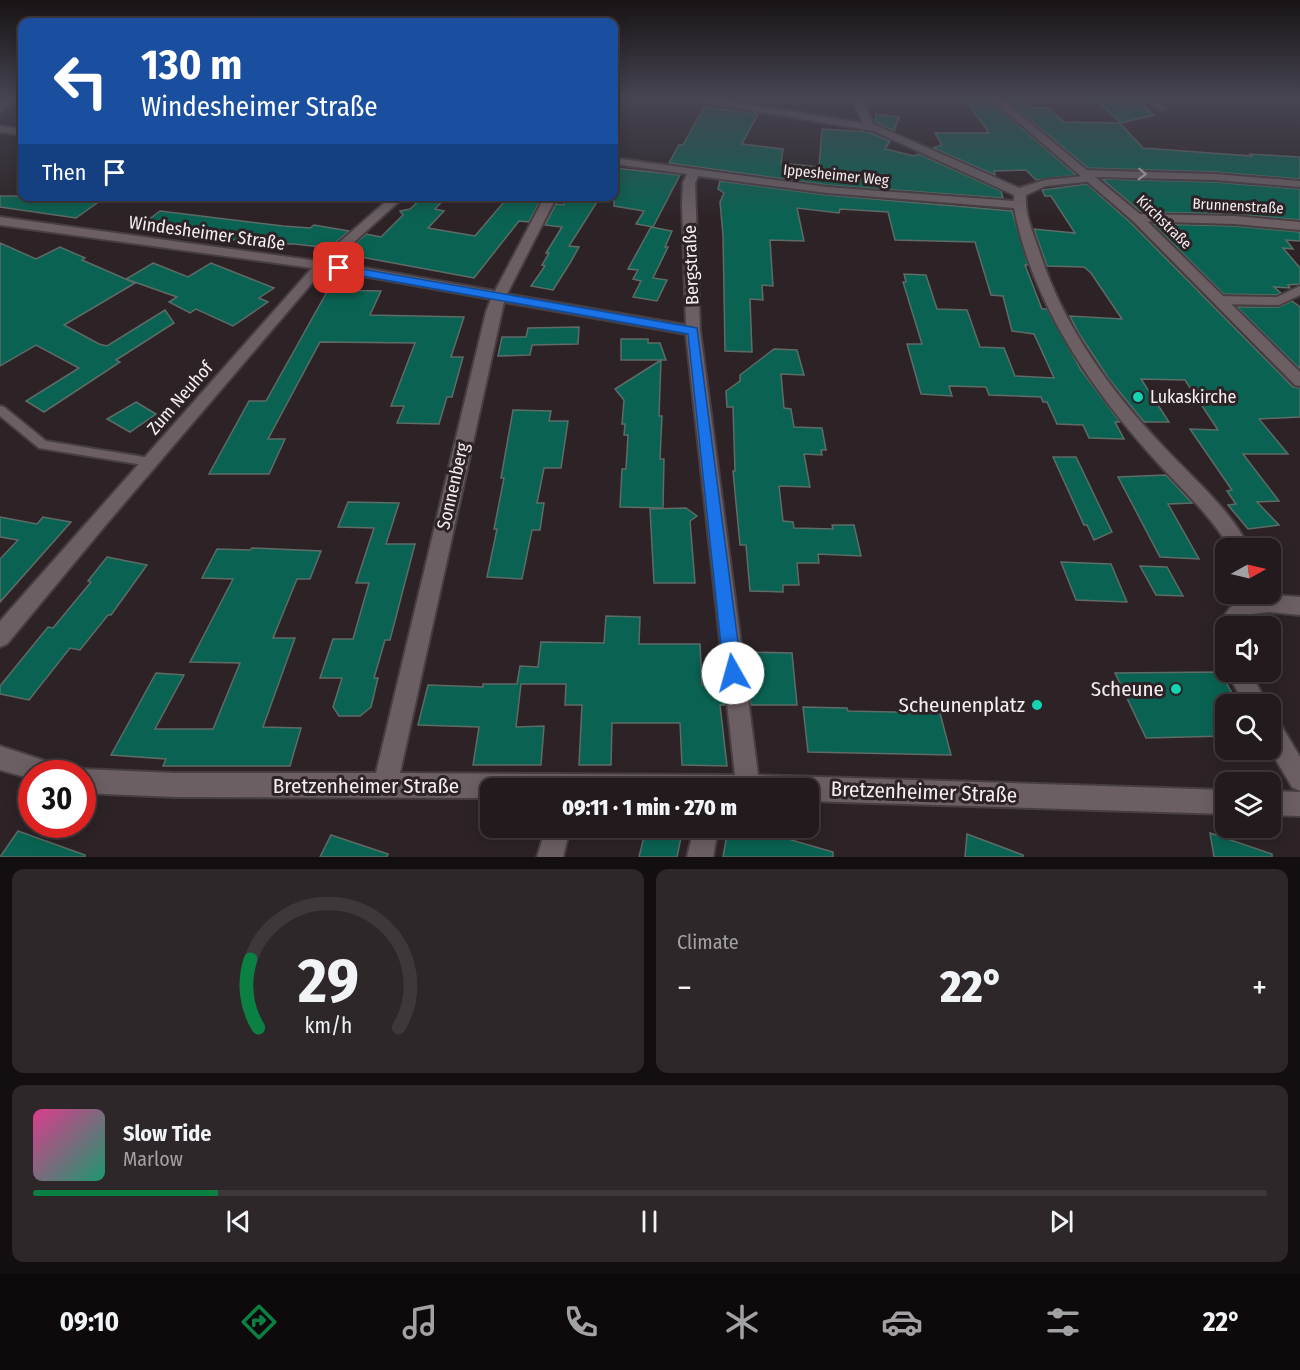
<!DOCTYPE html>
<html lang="en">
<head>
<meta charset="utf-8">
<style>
  :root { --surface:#221a1d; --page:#2e272a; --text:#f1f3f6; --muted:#a2a1a4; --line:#3f383b; --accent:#0b8043 }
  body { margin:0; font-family:"Fira Sans Condensed",sans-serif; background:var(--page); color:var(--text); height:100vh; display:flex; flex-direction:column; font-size:22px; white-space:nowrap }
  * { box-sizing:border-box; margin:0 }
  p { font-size:20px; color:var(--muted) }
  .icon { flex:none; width:33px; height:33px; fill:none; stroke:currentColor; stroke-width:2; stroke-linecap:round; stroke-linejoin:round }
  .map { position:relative; height:857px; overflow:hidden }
  .panel { display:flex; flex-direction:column; gap:12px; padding:12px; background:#130e10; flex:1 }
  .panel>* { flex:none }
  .guide { position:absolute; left:18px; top:18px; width:600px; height:183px; border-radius:12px; box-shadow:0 3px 15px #0003,0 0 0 2px var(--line); background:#1a4fa0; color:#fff; overflow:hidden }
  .needle { width:39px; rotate:82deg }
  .fabs { position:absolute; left:1215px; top:538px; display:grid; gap:12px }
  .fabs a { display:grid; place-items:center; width:66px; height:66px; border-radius:12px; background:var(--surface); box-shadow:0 3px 15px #0003,0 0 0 2px var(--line); font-size:30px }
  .speed { position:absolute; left:18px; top:760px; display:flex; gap:12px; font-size:30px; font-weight:700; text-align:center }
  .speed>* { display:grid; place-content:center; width:78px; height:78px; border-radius:50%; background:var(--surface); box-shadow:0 3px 15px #0003,0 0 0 2px var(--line); line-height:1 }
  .speed .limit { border:9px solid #d22; background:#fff; color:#111 }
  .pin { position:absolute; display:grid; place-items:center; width:51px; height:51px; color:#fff; margin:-26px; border-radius:12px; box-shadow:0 3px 9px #0006 }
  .me { position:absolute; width:66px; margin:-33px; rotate:353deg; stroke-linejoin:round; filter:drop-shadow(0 0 4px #0008) }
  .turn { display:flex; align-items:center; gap:21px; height:126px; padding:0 24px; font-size:27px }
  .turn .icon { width:78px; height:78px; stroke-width:2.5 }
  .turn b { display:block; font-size:42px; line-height:51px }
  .then { display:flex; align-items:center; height:57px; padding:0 24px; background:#0003; gap:12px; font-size:22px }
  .big { font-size:45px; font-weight:800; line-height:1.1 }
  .panel .widget { flex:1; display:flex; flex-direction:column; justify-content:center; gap:9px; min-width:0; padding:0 21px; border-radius:12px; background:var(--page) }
  .panel .dial { align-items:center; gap:0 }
  .dial svg { height:156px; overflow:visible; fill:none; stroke:var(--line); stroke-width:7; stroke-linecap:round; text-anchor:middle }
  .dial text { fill:var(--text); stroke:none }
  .song { display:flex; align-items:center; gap:18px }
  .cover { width:72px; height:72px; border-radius:9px; background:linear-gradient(135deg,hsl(330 70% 55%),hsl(160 70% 35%)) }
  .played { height:6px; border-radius:3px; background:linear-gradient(90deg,var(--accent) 15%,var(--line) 15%) }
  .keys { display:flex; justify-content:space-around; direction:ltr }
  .heat { display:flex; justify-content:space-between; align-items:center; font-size:33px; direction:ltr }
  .panel .tiles { flex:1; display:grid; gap:12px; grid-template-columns:1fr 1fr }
  .widget:last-child { grid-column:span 2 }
  .trip { position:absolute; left:480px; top:778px; width:339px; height:60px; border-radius:12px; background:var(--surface); box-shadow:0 3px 15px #0003,0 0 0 2px var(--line); font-weight:800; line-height:60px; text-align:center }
  .menu { display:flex; height:96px; justify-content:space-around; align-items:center; background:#0e0a0c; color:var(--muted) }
  .menu .icon { width:42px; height:42px }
  .menu .on { color:var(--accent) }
  .menu b { font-size:27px; color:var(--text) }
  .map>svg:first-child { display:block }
  .building { fill:#0a6352; stroke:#5e6b67; stroke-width:1.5 }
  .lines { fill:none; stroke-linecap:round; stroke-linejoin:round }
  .service-casing { stroke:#463e42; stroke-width:4 }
  .minor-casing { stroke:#463e42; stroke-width:4 }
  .tertiary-casing { stroke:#463e42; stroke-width:4 }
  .service { fill:#6b5f64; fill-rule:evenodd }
  .minor { fill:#6b5f64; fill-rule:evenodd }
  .tertiary { fill:#6b5f64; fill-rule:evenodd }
  .oneway { stroke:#b7aeb2 }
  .route { fill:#1a73e8; stroke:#114b97; stroke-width:1.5 }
  .poi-dot { fill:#14d5b3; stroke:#2d2327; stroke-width:2 }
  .labels { text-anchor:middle; stroke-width:6; stroke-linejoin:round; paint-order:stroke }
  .far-street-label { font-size:15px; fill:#f5eef1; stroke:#2d2327 }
  .street-label { font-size:18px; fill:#f5eef1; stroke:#2d2327 }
  .poi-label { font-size:18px; fill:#f5eef1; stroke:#2d2327; text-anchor:start }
  .near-poi-label { font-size:21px; fill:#f5eef1; stroke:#2d2327; text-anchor:end }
  .near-street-label { font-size:21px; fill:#f5eef1; stroke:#2d2327 }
</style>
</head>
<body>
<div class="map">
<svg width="1300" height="857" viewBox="0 0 1300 857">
  <rect width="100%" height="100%" fill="#2d2327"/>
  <g class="building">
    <path d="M1006 100H1016L1030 108H1049L1064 122 1120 123 1143 148 1252 156 1250 154 1300 157V179L1215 172 1088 168Z"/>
    <path d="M990 101 1076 175 1036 180 1026 170 994 171 995 175 933 148 942 145 935 133H989L967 102Z"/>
    <path d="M1098 102H1140L1154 115 1121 123Z"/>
    <path d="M704 107 758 114 742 144 783 149 781 163 819 167 822 129 868 132 890 141 885 149 914 156 919 154 1001 191 1003 198 827 185 669 163 679 145H683Z"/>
    <path d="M876 114 899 117 894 131 875 122Z"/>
    <path d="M614 168 680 175 653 227 636 224 644 211 614 206Z"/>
    <path d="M1102 179 1215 182 1300 189V220L1235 214 1141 212Z"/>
    <path d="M720 181 827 195 1012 211 1028 265H1025L1042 309H1047L1081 370 1120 422H1115L1124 439 1089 438 1083 425 1057 424 1047 402H1043L1041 397 989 395 986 387 949 386 952 396 921 394 907 344H922L903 282H906L904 274 926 275 937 309 967 310 980 347 1004 348 1015 376 1054 378 1034 334 1012 331 1003 296 991 295 975 242 895 240 888 212 840 209 839 213 797 208 804 241 770 240 773 286 762 285 763 300 750 299 752 352 725 351 723 235 720 202 724 193 718 189Z"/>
    <path d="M1087 184 1131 223 1293 387 1300 388V417L1259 419 1288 454H1243L1279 501 1257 502 1279 525 1248 529 1228 505 1236 504 1227 491 1232 490 1190 429 1218 430 1185 380 1141 379 1169 422H1144L1109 379 1078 332 1070 316 1122 319 1091 273 1084 267 1047 266 1034 229 1075 233 1051 196H1045L1042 190Z"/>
    <path d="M0 196H43L97 203 76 218 0 207Z"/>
    <path d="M424 196H447L435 209 444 211 428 228 475 236 509 196 540 201 529 222 519 221 474 278 350 255 353 252 349 251V249L366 234 381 237 403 215 400 211 410 209Z"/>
    <path d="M583 196H589L597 202 569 246 579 247 570 263 553 290 531 286 545 266 542 265 549 253H546L562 227 545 225 556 204 563 205 567 199 580 201Z"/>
    <path d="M160 211 283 226 310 228 314 225 349 231 329 248 295 244H280L278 246 139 227Z"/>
    <path d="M1153 224 1235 226 1300 232V241L1286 240 1293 249 1283 248 1300 268V284L1288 285 1290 288 1274 287 1281 293 1277 295 1224 294Z"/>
    <path d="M651 227 672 231 665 247H668L653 278 667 280 657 301 633 297 641 281 633 279 638 270 628 269Z"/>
    <path d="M0 243 36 259 60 247 85 258 82 260 135 283 64 325 99 344 107 346 165 310 174 323 116 360 120 362 44 412 26 401 79 368 36 345 0 366Z"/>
    <path d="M153 263 188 277 211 263 274 288 259 298 268 302 233 326 196 309 190 313 169 302 177 297 126 279Z"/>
    <path d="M328 290 381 291 370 315 464 317 451 357H463L452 397H447L439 424 397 423 404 406H391L415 343 320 342 268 439H285L269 474H209L249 401H266Z"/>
    <path d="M1292 301 1300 307V369L1237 307H1279Z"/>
    <path d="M579 327 578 344 532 345 530 355 498 356 502 337H526L528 328Z"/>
    <path d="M621 339H648V343H660L666 360H621Z"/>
    <path d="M774 349 797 350 804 375 781 374 784 408 791 409 794 427 822 428 826 450H821L822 455 804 454 810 487 779 486 783 521 793 522 794 528 833 529 832 525H854L861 556 818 554 819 563H797L799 585H783V592L750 591 746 545H740L733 471H735L733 407H727L726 391 740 381V375Z"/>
    <path d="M661 360 659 416H662L660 459H664L663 508 620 507 622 469H626L628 435H624L625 424H622L624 400 615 389Z"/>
    <path d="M136 402 156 414 130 432 107 419Z"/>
    <path d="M513 410 551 411 549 421H568L561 468H544L537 503H544L540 530H532L522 579 487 577 497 529H494L504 478H501Z"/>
    <path d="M1053 457H1076L1112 532 1094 540 1087 525H1084Z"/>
    <path d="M1166 475 1192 503 1168 504 1199 559 1160 557 1118 477Z"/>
    <path d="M348 502 399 503 386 544H415L390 640H385L374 678H378L371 707 360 716H339L333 707 342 678H320L333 639H353L369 583H356L374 528 338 527Z"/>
    <path d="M686 508 697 516 690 521 695 583H654L650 509Z"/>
    <path d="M0 517 37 524 43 517 71 522 0 602V559L18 540 0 537Z"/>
    <path d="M252 548 321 551 310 579H297L273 638H295L263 727 301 728 290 766H163L166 759 111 755 156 673 184 675 155 729H213L240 663 190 662 233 579 202 578 217 549 250 550Z"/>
    <path d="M107 557 147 565 111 615H108L80 650 70 648 29 700 0 694V686L48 627 53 628 91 582 88 581Z"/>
    <path d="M1061 562 1111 564 1127 602 1076 600Z"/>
    <path d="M1140 566 1167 567 1183 596 1156 595Z"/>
    <path d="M606 616 640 617 639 644H700L702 685 723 686 725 705H720L727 766 682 765 680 723H612L611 765H579L582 705H565L566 684H521L516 727 544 726 541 765H473L479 727 418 725 428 685 483 687V684H517L520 666 538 667 541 642 604 643Z"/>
    <path d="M744 652 792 653 797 705H751Z"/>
    <path d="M1220 672 1239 705H1226V736L1146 738 1115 673Z"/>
    <path d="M803 707 847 708 848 711 940 713 951 755 808 752Z"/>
    <path d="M646 828H683L677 857H639Z"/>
    <path d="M728 828H750L833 852V857H723Z"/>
    <path d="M18 831 85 855V857H0Z"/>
    <path d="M1210 833 1272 854V857H1214Z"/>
    <path d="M967 834 1023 855V857H965Z"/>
    <path d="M331 835 388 854 387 857H320Z"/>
  </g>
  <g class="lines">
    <defs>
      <g id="service">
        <path d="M1145 98H1151L1165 109 1160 110Z"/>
        <path d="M0 406 4 407 46 441 150 458 154 459 155 462 154 465 150 466 39 448 0 416Z"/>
      </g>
      <g id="minor">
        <path d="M8 98H18L0 112V104Z"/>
        <path d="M689 98H710L863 123 852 98H862L873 124 1019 188 1045 180 1083 176 1078 173 1084 170 1215 174 1300 181V187L1215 180 1095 177V181L1045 186 1026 195C1024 215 1035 237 1041 256 1064 327 1111 391 1161 444 1192 478 1229 507 1250 549H1230C1209 511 1175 484 1147 451 1087 383 1031 299 1014 208L827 193 698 176 695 183 700 330 758 775 1226 790V814L808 801V789H490V798L175 797 82 793V774H73L82 769 175 773H376L486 312 491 299 324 269 104 527 7 644 0 647V621L312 268 0 225V217L318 261 392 196H405L332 262 495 291 545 196H557L507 294 686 325 682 204 683 183 687 174 614 164V158L827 187 1014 201V195L874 131 694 101ZM504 302 686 334 735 775 400 773Z"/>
        <path d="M0 126 22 129V135L0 132Z"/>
        <path d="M1137 214 1235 216 1300 222V230L1235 224 1133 221 1131 218Z"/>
        <path d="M1300 286V295L1279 305 1219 304 1212 300 1219 296 1277 297Z"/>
        <path d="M1258 594 1300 597V615L1269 612 1251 614 1239 627H1226V635L1222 634 1219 627C1227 607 1236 599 1258 594Z"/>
        <path d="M1227 672H1250L1268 705H1245Z"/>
        <path d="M1270 717 1278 720 1300 757V791L1292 787 1270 750Z"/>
        <path d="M0 746 61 766 65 774H32V779L0 770Z"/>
        <path d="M1270 791 1300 792V816L1270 815Z"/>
        <path d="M546 828H570L563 857H537Z"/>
        <path d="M694 828H718L713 857H687Z"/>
      </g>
      <path id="tertiary" d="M990 98H1000L1141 215 1300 372V386L1295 385 1133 221Z"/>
    </defs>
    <use href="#service" class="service-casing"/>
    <use href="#minor" class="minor-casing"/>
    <use href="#tertiary" class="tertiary-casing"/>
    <use href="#service" class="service"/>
    <use href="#minor" class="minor"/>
    <use href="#tertiary" class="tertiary"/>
  </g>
  <defs><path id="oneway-chevron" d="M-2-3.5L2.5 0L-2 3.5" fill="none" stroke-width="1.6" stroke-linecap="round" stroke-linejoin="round" transform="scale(1.5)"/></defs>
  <use class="oneway" href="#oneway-chevron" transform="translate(1142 174) rotate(2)"/>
  <linearGradient id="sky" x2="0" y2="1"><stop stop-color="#191315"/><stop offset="0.45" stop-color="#464552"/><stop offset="1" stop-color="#464552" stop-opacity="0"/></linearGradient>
  <rect width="1300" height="218" fill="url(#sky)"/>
  <path class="route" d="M339 265 697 328 742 673 739 679 733 681 727 679 724 673 688 334 335 271 334 268Z"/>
  <g class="poi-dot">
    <circle cx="1138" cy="397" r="6"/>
    <circle cx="1176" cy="689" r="6"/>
    <circle cx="1037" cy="705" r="6"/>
  </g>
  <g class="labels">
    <g class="far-street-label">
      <text transform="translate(836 175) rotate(6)" y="5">Ippesheimer Weg</text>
      <text transform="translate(1238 206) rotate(3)" y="5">Brunnenstraße</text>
      <text transform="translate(1164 222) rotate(44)" y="5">Kirchstraße</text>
    </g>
    <g class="street-label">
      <text transform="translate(207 233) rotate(8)" y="6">Windesheimer Straße</text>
      <text transform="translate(691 265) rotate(-92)" y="6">Bergstraße</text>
      <text transform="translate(180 398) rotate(-49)" y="6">Zum Neuhof</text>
      <text transform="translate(453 486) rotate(-77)" y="6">Sonnenberg</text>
    </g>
    <g class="poi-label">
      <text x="1150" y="403">Lukaskirche</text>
    </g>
    <g class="near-poi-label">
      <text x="1164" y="696">Scheune</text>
      <text x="1025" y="712">Scheunenplatz</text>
    </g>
    <g class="near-street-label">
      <text x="366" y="793">Bretzenheimer Straße</text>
      <text transform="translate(924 792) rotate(2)" y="7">Bretzenheimer Straße</text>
    </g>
  </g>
</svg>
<div class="fabs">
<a><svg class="needle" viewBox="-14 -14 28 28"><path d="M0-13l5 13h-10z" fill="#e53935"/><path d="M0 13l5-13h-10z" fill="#a2a1a4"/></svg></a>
<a><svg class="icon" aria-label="sound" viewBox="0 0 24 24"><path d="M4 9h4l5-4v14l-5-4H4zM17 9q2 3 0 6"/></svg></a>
<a><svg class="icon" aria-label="search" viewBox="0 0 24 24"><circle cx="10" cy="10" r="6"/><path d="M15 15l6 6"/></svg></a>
<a><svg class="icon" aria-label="layers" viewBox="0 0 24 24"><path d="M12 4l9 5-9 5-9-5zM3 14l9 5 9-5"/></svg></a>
</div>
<div class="speed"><div class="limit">30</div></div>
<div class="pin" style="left:339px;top:268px;background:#d93025"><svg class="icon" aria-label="arrive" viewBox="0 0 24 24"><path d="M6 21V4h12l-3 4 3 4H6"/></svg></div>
<svg class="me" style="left:733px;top:673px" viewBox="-20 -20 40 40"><circle r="19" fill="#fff"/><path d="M0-13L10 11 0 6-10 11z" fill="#1a73e8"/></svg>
<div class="trip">09:11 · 1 min · 270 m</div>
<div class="guide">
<div class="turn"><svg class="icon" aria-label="left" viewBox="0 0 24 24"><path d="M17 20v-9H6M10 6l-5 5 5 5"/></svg><div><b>130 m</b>Windesheimer Straße</div></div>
<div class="then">Then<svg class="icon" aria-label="arrive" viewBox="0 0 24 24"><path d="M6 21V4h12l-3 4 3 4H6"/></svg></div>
</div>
</div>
<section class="panel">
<div class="tiles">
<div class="widget dial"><svg viewBox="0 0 100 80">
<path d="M14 69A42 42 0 1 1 86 69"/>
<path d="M14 69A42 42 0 0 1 10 34" stroke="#0b8043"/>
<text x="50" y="56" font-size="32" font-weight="700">29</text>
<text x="50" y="72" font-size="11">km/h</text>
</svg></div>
<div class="widget"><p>Climate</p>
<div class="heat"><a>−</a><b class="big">22°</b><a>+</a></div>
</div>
<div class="widget">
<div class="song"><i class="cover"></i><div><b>Slow Tide</b><p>Marlow</p></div></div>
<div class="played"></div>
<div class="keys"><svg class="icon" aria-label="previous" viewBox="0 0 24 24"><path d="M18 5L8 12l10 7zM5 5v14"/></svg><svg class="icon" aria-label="pause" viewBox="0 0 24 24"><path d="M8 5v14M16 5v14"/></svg><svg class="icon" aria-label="next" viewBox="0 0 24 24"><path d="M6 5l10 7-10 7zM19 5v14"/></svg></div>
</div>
</div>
</section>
<nav class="menu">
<b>09:10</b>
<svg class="icon on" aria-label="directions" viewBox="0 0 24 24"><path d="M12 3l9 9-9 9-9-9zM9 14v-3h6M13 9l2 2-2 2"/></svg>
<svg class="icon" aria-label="music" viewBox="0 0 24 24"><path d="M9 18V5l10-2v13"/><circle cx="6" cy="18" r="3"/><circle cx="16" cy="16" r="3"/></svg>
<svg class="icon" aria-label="phone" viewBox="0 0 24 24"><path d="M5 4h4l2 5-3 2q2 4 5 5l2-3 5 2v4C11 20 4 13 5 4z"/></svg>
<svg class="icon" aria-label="climate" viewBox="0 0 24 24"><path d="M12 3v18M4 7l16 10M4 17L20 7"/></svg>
<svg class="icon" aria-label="car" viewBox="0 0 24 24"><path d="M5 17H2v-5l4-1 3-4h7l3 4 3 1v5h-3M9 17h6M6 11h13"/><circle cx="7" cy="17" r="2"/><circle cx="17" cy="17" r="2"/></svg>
<svg class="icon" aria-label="filters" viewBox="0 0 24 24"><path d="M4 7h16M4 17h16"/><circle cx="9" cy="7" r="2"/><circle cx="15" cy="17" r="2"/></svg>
<b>22°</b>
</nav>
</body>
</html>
